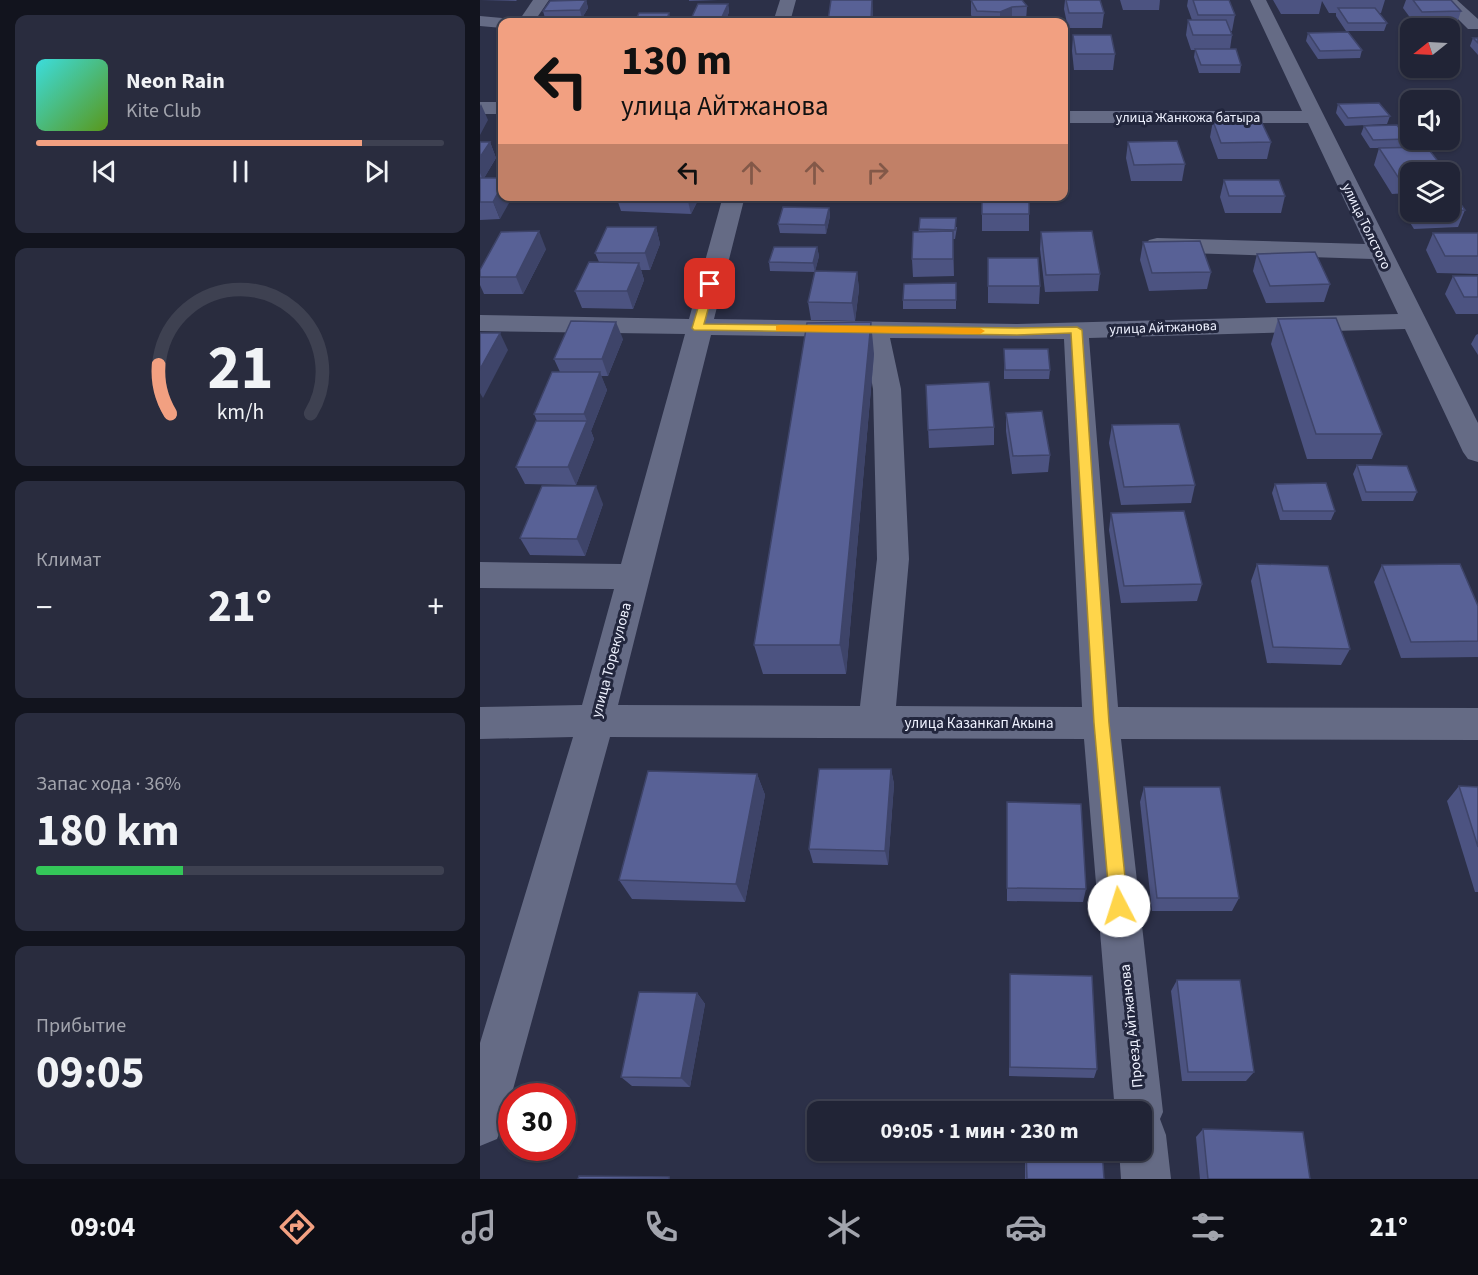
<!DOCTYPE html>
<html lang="ru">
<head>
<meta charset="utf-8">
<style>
  :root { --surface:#212436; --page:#292c3e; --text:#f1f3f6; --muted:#a2a4ad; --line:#3e4151; --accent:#f2a081 }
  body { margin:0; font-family:"Source Sans 3",sans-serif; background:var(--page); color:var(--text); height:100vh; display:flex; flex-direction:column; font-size:22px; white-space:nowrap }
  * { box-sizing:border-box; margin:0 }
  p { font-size:20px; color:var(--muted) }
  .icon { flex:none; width:33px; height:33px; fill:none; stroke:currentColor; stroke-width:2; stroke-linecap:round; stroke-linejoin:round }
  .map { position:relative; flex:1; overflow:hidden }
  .sheet { display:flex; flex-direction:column; gap:15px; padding:15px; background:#12141e; width:480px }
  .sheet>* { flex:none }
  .hud { position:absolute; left:18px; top:18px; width:570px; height:183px; border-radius:12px; box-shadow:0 2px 4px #0004,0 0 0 2px var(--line); background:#f2a081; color:#111; overflow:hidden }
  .needle { width:39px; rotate:252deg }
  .buttons { position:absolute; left:920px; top:18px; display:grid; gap:12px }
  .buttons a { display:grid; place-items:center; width:60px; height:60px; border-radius:12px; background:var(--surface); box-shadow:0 2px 4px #0004,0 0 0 2px var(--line); font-size:30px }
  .speed { position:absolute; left:18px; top:1083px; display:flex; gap:12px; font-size:30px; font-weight:700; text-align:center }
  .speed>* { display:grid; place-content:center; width:78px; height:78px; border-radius:50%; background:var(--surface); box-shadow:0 2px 4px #0004,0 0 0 2px var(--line); line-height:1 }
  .speed .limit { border:9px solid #d22; background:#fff; color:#111 }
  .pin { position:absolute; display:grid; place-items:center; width:51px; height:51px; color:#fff; margin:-26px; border-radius:12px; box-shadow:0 3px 9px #0006 }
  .me { position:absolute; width:66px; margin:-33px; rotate:355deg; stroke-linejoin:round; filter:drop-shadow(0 0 4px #0008) }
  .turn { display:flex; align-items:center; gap:21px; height:126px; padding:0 24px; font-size:27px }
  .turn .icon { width:78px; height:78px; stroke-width:2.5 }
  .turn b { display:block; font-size:42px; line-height:51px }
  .lanes { display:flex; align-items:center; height:57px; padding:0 24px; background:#0003; justify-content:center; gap:30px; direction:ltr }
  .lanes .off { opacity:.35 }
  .big { font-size:45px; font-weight:700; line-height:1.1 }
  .sheet .card { flex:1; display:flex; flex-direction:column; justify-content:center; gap:9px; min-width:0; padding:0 21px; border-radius:12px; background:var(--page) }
  .sheet .dial { align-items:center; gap:0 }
  .dial svg { height:156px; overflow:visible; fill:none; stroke:var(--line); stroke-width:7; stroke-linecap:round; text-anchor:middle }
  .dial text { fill:var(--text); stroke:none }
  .song { display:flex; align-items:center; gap:18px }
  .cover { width:72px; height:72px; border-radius:9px; background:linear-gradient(135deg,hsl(180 70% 55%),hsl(90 70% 35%)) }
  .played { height:6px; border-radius:3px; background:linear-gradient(90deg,var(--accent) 80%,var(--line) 80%) }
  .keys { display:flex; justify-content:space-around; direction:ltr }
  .heat { display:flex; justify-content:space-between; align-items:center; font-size:33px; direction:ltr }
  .charge { height:9px; border-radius:4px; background:linear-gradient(90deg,#34c759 36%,var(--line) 0) }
  .trip { position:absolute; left:327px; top:1101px; width:345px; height:60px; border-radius:12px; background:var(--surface); box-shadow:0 2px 4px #0004,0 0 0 2px var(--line); font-weight:700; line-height:60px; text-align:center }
  .menu { display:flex; height:96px; justify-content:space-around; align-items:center; background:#0d0e16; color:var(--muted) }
  .menu .icon { width:42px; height:42px }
  .menu .current { color:var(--accent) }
  .menu b { font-size:27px; color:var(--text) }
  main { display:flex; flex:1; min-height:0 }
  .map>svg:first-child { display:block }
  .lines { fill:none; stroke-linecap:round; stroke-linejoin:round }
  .minor { fill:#656b85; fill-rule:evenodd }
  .wall { fill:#4c5381 }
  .shaded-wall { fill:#3e4469 }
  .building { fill:#586196; stroke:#3e4469; stroke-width:1.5 }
  .route { fill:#ffd54a; stroke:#a68a30; stroke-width:1.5 }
  .slow { fill:#f59e0b }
  .labels { text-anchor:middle; stroke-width:6; stroke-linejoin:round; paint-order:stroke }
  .far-street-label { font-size:14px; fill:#eff2ff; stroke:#22263d }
  .street-label { font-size:15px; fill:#eff2ff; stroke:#22263d }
</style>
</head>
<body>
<main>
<section class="sheet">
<div class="card">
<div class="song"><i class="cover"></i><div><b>Neon Rain</b><p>Kite Club</p></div></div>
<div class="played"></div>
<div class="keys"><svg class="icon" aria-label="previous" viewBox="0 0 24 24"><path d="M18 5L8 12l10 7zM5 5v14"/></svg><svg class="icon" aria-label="pause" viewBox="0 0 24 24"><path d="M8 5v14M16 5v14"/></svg><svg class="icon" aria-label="next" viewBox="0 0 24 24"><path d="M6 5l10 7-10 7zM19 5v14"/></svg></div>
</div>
<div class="card dial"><svg viewBox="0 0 100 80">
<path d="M14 69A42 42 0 1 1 86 69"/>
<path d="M14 69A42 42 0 0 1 8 44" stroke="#f2a081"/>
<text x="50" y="56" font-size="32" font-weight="700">21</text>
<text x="50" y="72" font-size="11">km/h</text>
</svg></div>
<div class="card"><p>Климат</p>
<div class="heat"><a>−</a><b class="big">21°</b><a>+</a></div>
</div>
<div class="card"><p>Запас хода · 36%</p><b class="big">180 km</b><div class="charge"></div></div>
<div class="card"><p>Прибытие</p><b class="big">09:05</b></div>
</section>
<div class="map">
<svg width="998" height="1179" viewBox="0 0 998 1179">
  <rect width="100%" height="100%" fill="#2c3048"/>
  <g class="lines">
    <g class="minor">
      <path d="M53 0H69L54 22H38Z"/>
      <path d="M300 0H316L310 22H293Z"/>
      <path d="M770 0H786L998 423V462L988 459 983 452 925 329 609 338 638 707 998 708V740L641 739 683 1112 680 1119 686 1135 691 1179H641L639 1150H662V1112H635L604 739 130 737 24 1122 17 1139 0 1146V1043L93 737 0 739V707L102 705 134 589 0 588V562L141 564 205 334 0 331V315L209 319 243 196H265L234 319 537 324 918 314 892 259 677 252 669 250 665 245 669 240 677 238 885 244 828 123H584V111H822ZM231 335 384 337 393 389 397 559 380 706 138 705ZM410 338 584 339 602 707 416 706 429 559 421 389Z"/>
      <path d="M959 0H977L998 19V29H988Z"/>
      <path d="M0 16 22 18 30 22H22V28L0 26Z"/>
      <rect x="0" y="102" width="22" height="12"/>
    </g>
  </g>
  <g class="wall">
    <path d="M1 0H37L36 1Z"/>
    <path d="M106 0 108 8 102 18H65L63 11Z"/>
    <path d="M209 0H238L209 1Z"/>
    <path d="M392 0 393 22H348V21Z"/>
    <path d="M491 0 547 6 546 21 531 22H495L491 15Z"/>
    <path d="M585 0H620L624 13 622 28H588L584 9Z"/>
    <path d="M640 0H680L679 10H643Z"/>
    <path d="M708 0H749L755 15 752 31H751L752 35 750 49 761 65 760 73H719L714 57 715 50H711L706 35 708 20H712L707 6Z"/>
    <path d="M793 0H905L901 13H899L907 23 904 31H866L856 16V13H849L842 1 839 14H801Z"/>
    <path d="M926 0H971L981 11 976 26 937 27 923 8Z"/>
    <path d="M248 4 249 12 245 22H212L211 19Z"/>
    <path d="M828 33 882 50 880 58 838 59 826 41Z"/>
    <path d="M593 35 635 54 633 70H594L592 51Z"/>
    <path d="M993 38H998V55L990 46Z"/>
    <path d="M858 104 910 116 907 124 865 126 856 113Z"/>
    <path d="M733 121 791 142 787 159H738L730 137Z"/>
    <path d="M884 126 927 139 924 147 930 172V212H969V192L985 210 978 227 934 229 922 210 928 193 912 194 894 165 899 148H890L881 134Z"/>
    <path d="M0 142H10L16 158 4 178 20 219 0 220Z"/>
    <path d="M648 142 705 164 702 181H651L646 158Z"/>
    <path d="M744 180 805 196 801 213H745L740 197Z"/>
    <path d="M136 196H220L211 214 141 211Z"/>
    <path d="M502 196 549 214V231H502Z"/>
    <path d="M349 208 350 216 346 234 300 233 298 224Z"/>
    <path d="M176 227 180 244 170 270H161L164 280 153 309 102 308 95 291 119 262 115 253Z"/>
    <path d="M477 227 475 239H473L474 276 433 277 432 259 439 229Z"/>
    <path d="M561 232 620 274 618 291 565 292 560 249Z"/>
    <path d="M953 233H998V274L957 273 946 250Z"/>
    <path d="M663 242 731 272 727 289 669 291 660 260Z"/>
    <path d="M337 247 339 256 335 271 377 272 379 289 375 321 331 320 328 302 335 272 290 271 289 262Z"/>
    <path d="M66 249 43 294H4L0 285V270Z"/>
    <path d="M777 254 850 284 844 302 786 303 773 271Z"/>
    <path d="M508 258 560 286 559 304 508 303Z"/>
    <path d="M973 276H998V314H976L965 294Z"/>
    <path d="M476 283V309H423V300Z"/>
    <path d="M798 319 902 434 892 459H827L791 344Z"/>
    <path d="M998 334V355L991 344 996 335Z"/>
    <path d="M143 339 128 376H121L127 390 111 431 114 439 96 485 45 484 36 467 57 421 54 414 80 372 74 359Z"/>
    <path d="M524 349 570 370 569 379H524Z"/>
    <path d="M394 354 366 674H283L274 645Z"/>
    <path d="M446 385 514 427V445L449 448Z"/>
    <path d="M526 413 570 455 568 472 532 474 526 431Z"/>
    <path d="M632 425 715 485 711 503 641 505 629 443Z"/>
    <path d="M877 465 937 492 933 501H882L873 474Z"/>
    <path d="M795 484 855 511 851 520H800L792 493Z"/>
    <path d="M123 504 105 556 50 555 40 538Z"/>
    <path d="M631 513 722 584 717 601 641 603 629 530Z"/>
    <path d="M777 564 870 649 861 665 787 663 771 581Z"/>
    <path d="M902 565 998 606V657L921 658 894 582Z"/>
    <path d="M411 769 414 784 408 865 333 863 329 849Z"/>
    <path d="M277 774 285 795 265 902 152 899 139 880Z"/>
    <path d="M979 786 998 787V892H995L967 801Z"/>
    <path d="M664 787 759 898 752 911H672L660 802Z"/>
    <path d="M527 802 606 889 603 902 527 901Z"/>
    <path d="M530 974 617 1069 614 1078 529 1076 530 985Z"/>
    <path d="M697 980 774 1072 766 1081H702L691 991Z"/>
    <path d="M217 993 225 1004 210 1087 152 1086 141 1077Z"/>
    <path d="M723 1129 830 1179H720L716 1137Z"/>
    <path d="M545 1150H622L624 1179H545Z"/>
  </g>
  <g class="shaded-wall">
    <path d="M106 0 108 8 102 18 100 10Z"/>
    <path d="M392 0 393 12V22H391Z"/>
    <path d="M248 4 249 12 245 22H242L241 19Z"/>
    <path d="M532 7V22H520V12Z"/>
    <path d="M189 13 191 20 190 22H186Z"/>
    <path d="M1 104 8 120 0 135V106Z"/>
    <path d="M10 142 16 158 3 180 0 173V157Z"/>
    <path d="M22 185V196H33L20 219 13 202Z"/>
    <path d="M207 196H220L211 214 207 197Z"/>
    <path d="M349 208 350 216 346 234 345 225Z"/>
    <path d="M176 227 180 244 170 270 165 253Z"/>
    <path d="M59 231 66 249 43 294 36 277Z"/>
    <path d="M337 247 339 256 335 272 333 263Z"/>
    <path d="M159 263 164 280 153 309 147 291Z"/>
    <path d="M377 272 379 289 375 321 372 303Z"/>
    <path d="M136 322 143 339 128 376 122 359Z"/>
    <path d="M391 322 394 354 366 674 360 645Z"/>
    <path d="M20 333 28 350 3 398 0 393V369Z"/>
    <path d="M120 372 127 390 111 431 114 439 96 485 88 467 107 421 104 414Z"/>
    <path d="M116 486 123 504 105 556 97 539Z"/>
    <path d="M411 769 414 784 408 865 405 851Z"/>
    <path d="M277 774 285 795 265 902 256 884Z"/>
    <path d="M217 993 225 1004 210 1087 201 1078Z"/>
  </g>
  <g class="building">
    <path d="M106 0 100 10 63 11 70 1Z"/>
    <path d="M351 0H392L391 20 348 21Z"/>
    <path d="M491 0H542L547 6 532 7 520 12 497 11Z"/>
    <path d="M586 0H620L624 13H589Z"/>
    <path d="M713 0H749L755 15H718Z"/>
    <path d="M933 0H971L981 11 942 12Z"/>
    <path d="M218 4H248L241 19H211Z"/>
    <path d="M858 8H895L907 23H868Z"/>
    <path d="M159 13H189L186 22H155Z"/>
    <path d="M708 20H746L752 35H713Z"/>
    <path d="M868 32 882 50 840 51 828 33Z"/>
    <path d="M593 35H631L635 54H596Z"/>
    <path d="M993 38H998V43Z"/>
    <path d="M715 49H756L761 65H721Z"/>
    <path d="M899 103 910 116 868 118 858 104Z"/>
    <path d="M733 121H781L791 142 741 143Z"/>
    <path d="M917 125 927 139 893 140 884 126Z"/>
    <path d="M697 141 705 164 654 165 648 142Z"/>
    <path d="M0 142H10L0 157Z"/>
    <path d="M947 147 966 172H930V176L918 177 899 148Z"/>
    <path d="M0 178H22V185L13 202H0Z"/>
    <path d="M744 180H799L805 196H749Z"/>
    <path d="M969 192H972L985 210 969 211Z"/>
    <rect x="502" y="196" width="47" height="18"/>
    <path d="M303 207 349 208 345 225 298 224Z"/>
    <path d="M440 218H476L475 230 439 229Z"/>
    <path d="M127 227H176L165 253H115Z"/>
    <path d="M59 231 36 277H0V270L21 232Z"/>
    <path d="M473 231V259H432L433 232Z"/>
    <path d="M612 231 620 274 566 275 561 232Z"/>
    <path d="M953 233H998V256H965Z"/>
    <path d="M720 241 731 272 672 273 663 242Z"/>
    <path d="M294 247H337L333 263 289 262Z"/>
    <path d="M835 252 850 284 790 286 777 254Z"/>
    <path d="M508 258H558L560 286H508Z"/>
    <path d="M109 262 159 263 147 291H95Z"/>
    <path d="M335 271 377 272 372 303 328 302Z"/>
    <path d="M973 276H998V297H984Z"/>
    <path d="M476 283V300H423L424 284Z"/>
    <path d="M856 318 902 434H836L798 319Z"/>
    <path d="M91 321 136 322 122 359H74Z"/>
    <path d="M391 322 360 645H274L327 323Z"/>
    <path d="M0 333H20L0 369Z"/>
    <path d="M524 349H568L570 370H525Z"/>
    <path d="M72 372H120L104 414H54Z"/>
    <path d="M509 382 514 427 448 430 446 385Z"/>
    <path d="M562 411 570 455 533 456 526 413Z"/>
    <path d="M56 421H107L88 467H36Z"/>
    <path d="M699 424 715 485 644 487 632 425Z"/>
    <path d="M877 465 927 466 937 492H886Z"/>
    <path d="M846 483 855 511H803L795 484Z"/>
    <path d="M62 486H116L97 539 40 538Z"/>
    <path d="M704 511 722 584 644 586 631 513Z"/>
    <path d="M777 564 848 566 870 649 793 647Z"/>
    <path d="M980 564 998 606V641L931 642 902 565Z"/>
    <path d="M339 769H411L405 851 329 849Z"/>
    <path d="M168 771 277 774 256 884 139 880Z"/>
    <path d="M979 786 998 787V847Z"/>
    <path d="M664 787H740L759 898H677Z"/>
    <path d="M527 802 601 804 606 889 527 888Z"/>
    <path d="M530 974 612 976 617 1069 530 1067Z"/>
    <path d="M697 980H760L774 1072H708Z"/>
    <path d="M159 992 217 993 201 1078 141 1077Z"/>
    <path d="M723 1129 823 1132 830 1179H728Z"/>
    <path d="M546 1150H622L624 1179H547Z"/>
    <path d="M99 1176 189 1177V1179H98Z"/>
  </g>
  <path class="route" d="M230 281 235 284 224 324 537 328 597 327 602 330 629 723 648 906 645 912 639 914 633 912 630 906 614 723 591 333 537 335 214 330 212 328 225 284Z"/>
  <path class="slow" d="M300 325 500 328 505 331 500 334 296 331V326Z"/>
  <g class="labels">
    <g class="far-street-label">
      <text x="708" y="122">улица Жанкожа батыра</text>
      <text transform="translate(887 226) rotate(64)" y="5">улица Толстого</text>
      <text transform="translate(683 327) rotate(-2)" y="5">улица Айтжанова</text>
    </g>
    <g class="street-label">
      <text transform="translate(131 660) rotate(-75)" y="5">улица Торекулова</text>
      <text x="499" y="728">улица Казанкап Акына</text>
      <text transform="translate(651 1026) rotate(-96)" y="5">Проезд Айтжанова</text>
    </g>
  </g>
</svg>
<div class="buttons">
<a><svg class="needle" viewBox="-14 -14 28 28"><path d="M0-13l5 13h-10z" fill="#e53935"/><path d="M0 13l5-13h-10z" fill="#a2a4ad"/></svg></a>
<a><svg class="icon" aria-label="sound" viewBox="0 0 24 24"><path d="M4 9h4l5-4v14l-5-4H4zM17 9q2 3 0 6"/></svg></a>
<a><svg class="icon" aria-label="layers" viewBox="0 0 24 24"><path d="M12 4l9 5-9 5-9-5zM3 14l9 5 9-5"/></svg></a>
</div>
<div class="speed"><div class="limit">30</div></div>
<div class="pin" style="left:230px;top:284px;background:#d93025"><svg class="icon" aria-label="arrive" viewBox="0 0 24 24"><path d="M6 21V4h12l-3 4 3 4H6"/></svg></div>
<svg class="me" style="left:639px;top:906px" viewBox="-20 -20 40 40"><circle r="19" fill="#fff"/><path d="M0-13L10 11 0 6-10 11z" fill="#ffd54a"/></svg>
<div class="trip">09:05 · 1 мин · 230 m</div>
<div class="hud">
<div class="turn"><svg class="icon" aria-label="left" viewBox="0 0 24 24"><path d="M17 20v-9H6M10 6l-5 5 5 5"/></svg><div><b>130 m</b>улица Айтжанова</div></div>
<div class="lanes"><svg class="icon" aria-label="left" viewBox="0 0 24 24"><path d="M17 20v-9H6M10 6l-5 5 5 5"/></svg><svg class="icon off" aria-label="ahead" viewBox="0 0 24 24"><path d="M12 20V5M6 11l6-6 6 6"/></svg><svg class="icon off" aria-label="ahead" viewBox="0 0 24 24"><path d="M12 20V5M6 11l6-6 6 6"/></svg><svg class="icon off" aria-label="right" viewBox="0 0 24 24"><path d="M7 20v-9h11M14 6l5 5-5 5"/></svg></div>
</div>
</div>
</main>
<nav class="menu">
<b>09:04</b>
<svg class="icon current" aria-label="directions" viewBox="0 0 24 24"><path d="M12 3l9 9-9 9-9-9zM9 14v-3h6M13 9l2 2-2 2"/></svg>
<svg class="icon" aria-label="music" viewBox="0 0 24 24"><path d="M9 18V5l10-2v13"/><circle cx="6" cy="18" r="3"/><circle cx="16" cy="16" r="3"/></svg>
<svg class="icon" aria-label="phone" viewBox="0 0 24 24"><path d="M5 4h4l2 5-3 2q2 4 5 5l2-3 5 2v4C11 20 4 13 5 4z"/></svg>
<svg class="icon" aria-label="climate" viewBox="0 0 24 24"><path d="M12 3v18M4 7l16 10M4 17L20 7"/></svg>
<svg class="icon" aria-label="car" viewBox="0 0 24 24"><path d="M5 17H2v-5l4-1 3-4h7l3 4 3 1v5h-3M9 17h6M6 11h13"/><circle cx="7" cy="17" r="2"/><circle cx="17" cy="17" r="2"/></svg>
<svg class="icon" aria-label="filters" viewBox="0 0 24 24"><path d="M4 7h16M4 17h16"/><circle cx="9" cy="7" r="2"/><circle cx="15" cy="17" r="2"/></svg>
<b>21°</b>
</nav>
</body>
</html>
